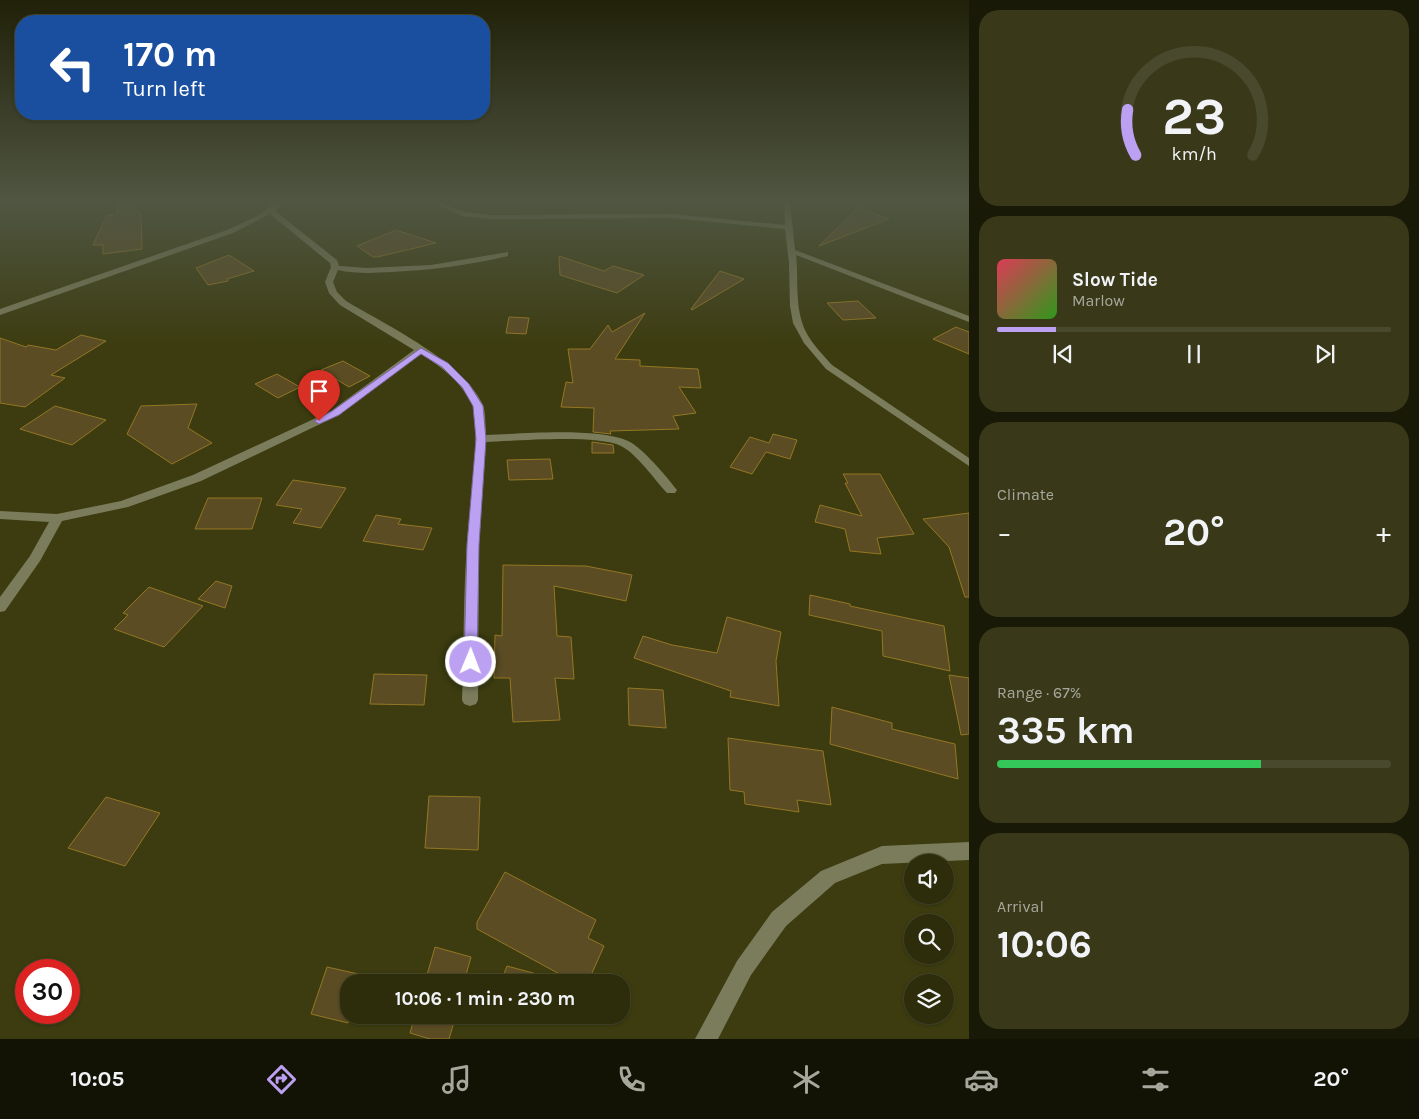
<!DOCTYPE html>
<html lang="en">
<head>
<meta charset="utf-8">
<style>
  :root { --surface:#2d2d0c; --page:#39391a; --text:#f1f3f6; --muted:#a7a89d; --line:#48492d; --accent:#bca0f2 }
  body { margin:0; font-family:Karla,sans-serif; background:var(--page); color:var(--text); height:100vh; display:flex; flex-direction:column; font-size:19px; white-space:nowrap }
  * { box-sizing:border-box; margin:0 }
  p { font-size:16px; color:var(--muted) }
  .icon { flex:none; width:28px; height:28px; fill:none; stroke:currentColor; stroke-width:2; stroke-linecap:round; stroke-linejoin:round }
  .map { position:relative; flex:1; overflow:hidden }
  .panel { display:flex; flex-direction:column; gap:10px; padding:10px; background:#191907; width:450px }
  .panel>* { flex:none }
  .guide { position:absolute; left:15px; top:15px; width:475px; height:105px; border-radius:20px; box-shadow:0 1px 4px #0004,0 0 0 1px var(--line); background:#1a4fa0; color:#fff; overflow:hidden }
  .buttons { position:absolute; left:904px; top:854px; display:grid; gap:10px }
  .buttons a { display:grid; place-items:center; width:50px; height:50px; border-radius:50%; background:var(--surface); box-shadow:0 1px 4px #0004,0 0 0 1px var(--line); font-size:25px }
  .speed { position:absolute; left:15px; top:959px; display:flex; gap:10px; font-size:25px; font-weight:700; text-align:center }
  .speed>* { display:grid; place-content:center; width:65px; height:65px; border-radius:50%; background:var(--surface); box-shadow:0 1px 4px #0004,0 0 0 1px var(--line); line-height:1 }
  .speed .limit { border:8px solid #d22; background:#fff; color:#111 }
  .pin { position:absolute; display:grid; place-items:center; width:42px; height:42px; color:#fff; margin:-51px -21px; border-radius:50% 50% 50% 0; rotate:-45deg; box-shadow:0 0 5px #0007 }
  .pin .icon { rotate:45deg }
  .me { position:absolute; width:55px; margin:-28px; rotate:1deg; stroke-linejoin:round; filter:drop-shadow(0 0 4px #0008) }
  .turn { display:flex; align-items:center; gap:18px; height:105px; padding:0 25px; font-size:22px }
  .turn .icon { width:65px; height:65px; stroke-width:2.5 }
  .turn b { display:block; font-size:35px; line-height:42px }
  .big { font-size:38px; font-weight:700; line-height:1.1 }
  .panel .widget { flex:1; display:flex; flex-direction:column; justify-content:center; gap:8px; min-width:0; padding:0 18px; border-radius:20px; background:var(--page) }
  .panel .dial { align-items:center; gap:0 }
  .dial svg { height:130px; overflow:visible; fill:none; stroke:var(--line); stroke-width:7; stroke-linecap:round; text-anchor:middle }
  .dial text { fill:var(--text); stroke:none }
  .song { display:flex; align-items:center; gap:15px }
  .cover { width:60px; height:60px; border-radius:8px; background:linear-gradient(135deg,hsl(350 70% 55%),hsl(110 70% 35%)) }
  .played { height:5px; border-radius:2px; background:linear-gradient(90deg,var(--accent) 15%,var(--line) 15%) }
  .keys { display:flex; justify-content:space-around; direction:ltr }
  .heat { display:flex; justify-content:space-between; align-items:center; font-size:28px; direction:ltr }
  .charge { height:8px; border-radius:4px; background:linear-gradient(90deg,#34c759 67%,var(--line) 0) }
  .trip { position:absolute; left:340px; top:974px; width:290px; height:50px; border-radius:20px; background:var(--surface); box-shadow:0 1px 4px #0004,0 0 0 1px var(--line); font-weight:700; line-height:50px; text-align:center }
  .tab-bar { display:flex; height:80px; justify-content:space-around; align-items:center; background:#121205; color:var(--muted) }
  .tab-bar .icon { width:35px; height:35px }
  .tab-bar .on { color:var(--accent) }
  .tab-bar b { font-size:22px; color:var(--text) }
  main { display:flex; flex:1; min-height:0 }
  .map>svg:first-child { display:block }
  .building { fill:#5b4c24; stroke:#947723 }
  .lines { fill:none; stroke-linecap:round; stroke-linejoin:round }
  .minor { fill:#7b7c5b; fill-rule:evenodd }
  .route { fill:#bca0f2; stroke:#7a689d }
</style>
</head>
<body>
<main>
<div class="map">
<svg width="969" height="1039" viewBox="0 0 969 1039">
  <rect width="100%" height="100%" fill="#3c3c10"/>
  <g class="building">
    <path d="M119 204 141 213 142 249 103 254V245H93L107 215 116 216Z"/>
    <path d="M858 208 889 219 819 246Z"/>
    <path d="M396 230 436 243 377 257H373L357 246Z"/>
    <path d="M229 255 254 271 227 279 228 281 208 285 196 268Z"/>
    <path d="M559 256 604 271 613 266 644 275 617 293 560 275Z"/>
    <path d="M720 271 744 279 692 310 691 309Z"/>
    <path d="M858 301 876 318 843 320 827 303Z"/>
    <path d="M645 313 615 359 640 360V366L698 369 701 388 679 387 696 413 673 416 679 429 610 431 611 434 593 432 594 408 561 407 566 382 573 383 568 349H590L608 325 612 332Z"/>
    <path d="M509 317 529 318 526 334 506 333Z"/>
    <path d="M956 327 969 332V354L933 339Z"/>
    <path d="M81 335 106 341 51 375 65 378 25 407 0 403V338L26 347 28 345 56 350Z"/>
    <path d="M343 361 370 376 349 387 321 370Z"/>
    <path d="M277 374 300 387 278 398 255 384Z"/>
    <path d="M197 404 188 428 212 443 172 464 127 434 141 406Z"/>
    <path d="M55 406 106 420 72 445 20 429Z"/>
    <path d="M773 434 797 440 790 459 766 452 752 474 730 467 750 437 769 443Z"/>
    <path d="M592 442 613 445 614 453H592Z"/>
    <path d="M550 459 553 479 509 480 507 460Z"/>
    <path d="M843 474H880L914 534 877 538 881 554 850 551 845 529 815 522 820 505 862 516 845 483H848Z"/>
    <path d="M293 480 346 488 321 528 293 523 302 509 276 505Z"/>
    <path d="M208 498H262L252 529H195Z"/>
    <path d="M969 513V597H965L949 547 923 519Z"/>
    <path d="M376 515 401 519 398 524 432 528 423 550 363 541Z"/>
    <path d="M503 565 586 566 632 575 626 601 554 586 557 636 571 637 574 679 555 678 560 720 513 722 510 678H494L495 635 502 636Z"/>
    <path d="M216 581 232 586 225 608 198 599Z"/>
    <path d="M149 587 203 606 164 647 114 629 128 615 123 613Z"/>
    <path d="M810 595 850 604V606L944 626 950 671 883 656 882 631 809 615Z"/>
    <path d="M727 617 781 632 776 661 779 706 730 697 731 691 634 658 643 636 672 645 717 653Z"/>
    <path d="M374 674 427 675 424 705 370 704Z"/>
    <path d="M949 675 969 678V734L961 735Z"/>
    <path d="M628 688 663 690 666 728 629 725Z"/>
    <path d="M832 707 892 723V729L955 744 958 779 830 744Z"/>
    <path d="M728 738 823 751 831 805 797 800 799 812 745 804 744 792 730 790Z"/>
    <path d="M429 796 480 797 478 850 425 848Z"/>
    <path d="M106 797 160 813 125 866 68 848Z"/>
    <path d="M505 872 596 920 588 938 604 946 588 982H574L477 929V922Z"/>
    <path d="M435 947 471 957 464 982H425Z"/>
    <path d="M507 966 559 980 558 982H501Z"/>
    <path d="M327 967 363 975 361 982H349L350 1015 348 1023 311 1014Z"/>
    <path d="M415 1015H456L449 1039H430L410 1033Z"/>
  </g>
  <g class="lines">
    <g class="minor">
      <path d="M277 202H284L275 211 337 260 339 266H341L366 268 431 265 508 252V256C469 265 432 270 392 272 374 273 355 274 338 270L333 282 337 292 346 301C386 325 464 362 483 405 486 413 485 426 486 435 522 434 596 427 628 441 643 448 667 477 677 490L675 493H667C654 479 637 454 621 446 596 434 517 441 486 442L479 545 478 700 476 704 470 706 464 704 462 700C464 648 463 596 467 544 468 515 482 427 472 404 461 382 442 367 421 354L339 415 201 481 128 507 62 521 40 561 5 611 0 612V597L30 556 49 522 0 519V511L57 514 121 501 193 475 331 411 414 350 340 305 329 293 325 282 331 267 330 263 270 214 233 233 0 315V309L227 230 255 217Z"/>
      <path d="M431 202H439L466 212 490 215 671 214 785 225 784 202H790L795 250 969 316V322L796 255C799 280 794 308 806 332 812 344 823 355 832 365L969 458V466L826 369 804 343 793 323 790 306 789 263 785 229 671 218 490 219 462 216Z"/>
      <path d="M969 842V860L882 864 835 883 786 926 751 975 718 1039H695L737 961 772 912 821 871 882 846Z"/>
    </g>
  </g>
  <linearGradient id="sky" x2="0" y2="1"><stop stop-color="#212109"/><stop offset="0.58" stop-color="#505642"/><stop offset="1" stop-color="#505642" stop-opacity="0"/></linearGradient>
  <rect width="969" height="347" fill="url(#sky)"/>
  <path class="route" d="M421 348 448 363 469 384 483 406 486 439 479 545 477 662 475 665 471 667 466 665 464 662 467 545 476 439 473 406 462 387 442 367 421 354 339 415 319 424 314 421 332 411Z"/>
</svg>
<div class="buttons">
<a><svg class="icon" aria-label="sound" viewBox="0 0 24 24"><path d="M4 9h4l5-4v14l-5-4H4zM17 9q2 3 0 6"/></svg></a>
<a><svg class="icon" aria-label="search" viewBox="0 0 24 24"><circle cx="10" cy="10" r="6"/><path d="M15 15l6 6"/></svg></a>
<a><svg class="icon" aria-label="layers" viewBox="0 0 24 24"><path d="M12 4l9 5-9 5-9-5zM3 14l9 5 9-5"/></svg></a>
</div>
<div class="speed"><div class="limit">30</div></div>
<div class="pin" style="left:319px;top:421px;background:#d93025"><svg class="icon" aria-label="arrive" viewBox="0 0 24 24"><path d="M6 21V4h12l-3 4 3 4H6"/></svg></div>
<svg class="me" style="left:471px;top:662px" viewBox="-20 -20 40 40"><circle r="17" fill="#bca0f2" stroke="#fff" stroke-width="3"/><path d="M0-11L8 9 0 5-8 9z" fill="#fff"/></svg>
<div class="trip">10:06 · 1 min · 230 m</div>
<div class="guide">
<div class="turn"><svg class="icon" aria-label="left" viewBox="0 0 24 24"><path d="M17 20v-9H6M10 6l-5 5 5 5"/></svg><div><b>170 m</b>Turn left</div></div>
</div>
</div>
<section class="panel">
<div class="widget dial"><svg viewBox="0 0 100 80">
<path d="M14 69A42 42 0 1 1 86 69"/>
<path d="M14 69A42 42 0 0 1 9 41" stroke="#bca0f2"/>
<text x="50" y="56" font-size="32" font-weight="700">23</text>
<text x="50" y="72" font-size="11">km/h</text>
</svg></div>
<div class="widget">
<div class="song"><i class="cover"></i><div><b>Slow Tide</b><p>Marlow</p></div></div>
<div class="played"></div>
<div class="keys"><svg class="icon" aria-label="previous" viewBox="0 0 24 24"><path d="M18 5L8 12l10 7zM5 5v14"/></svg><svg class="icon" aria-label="pause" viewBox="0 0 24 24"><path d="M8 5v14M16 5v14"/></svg><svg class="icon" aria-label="next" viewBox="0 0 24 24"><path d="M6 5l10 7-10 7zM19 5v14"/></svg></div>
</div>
<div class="widget"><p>Climate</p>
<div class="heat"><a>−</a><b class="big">20°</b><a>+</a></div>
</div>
<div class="widget"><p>Range · 67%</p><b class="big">335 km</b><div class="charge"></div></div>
<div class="widget"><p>Arrival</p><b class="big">10:06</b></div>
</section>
</main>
<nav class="tab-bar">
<b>10:05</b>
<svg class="icon on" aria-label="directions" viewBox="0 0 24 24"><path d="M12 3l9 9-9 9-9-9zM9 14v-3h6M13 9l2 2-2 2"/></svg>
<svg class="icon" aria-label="music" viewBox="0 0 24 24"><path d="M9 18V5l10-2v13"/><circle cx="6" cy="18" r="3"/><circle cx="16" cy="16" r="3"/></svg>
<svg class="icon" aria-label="phone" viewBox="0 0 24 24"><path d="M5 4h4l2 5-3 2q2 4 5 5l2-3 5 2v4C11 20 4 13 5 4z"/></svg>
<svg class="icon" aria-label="climate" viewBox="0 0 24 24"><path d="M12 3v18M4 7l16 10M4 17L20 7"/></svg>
<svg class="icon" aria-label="car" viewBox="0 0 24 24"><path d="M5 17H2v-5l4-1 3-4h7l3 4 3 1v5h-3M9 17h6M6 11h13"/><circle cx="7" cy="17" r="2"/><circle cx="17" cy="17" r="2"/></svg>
<svg class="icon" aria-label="filters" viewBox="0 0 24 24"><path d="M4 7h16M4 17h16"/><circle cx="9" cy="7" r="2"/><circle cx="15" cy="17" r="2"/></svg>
<b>20°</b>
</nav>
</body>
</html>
